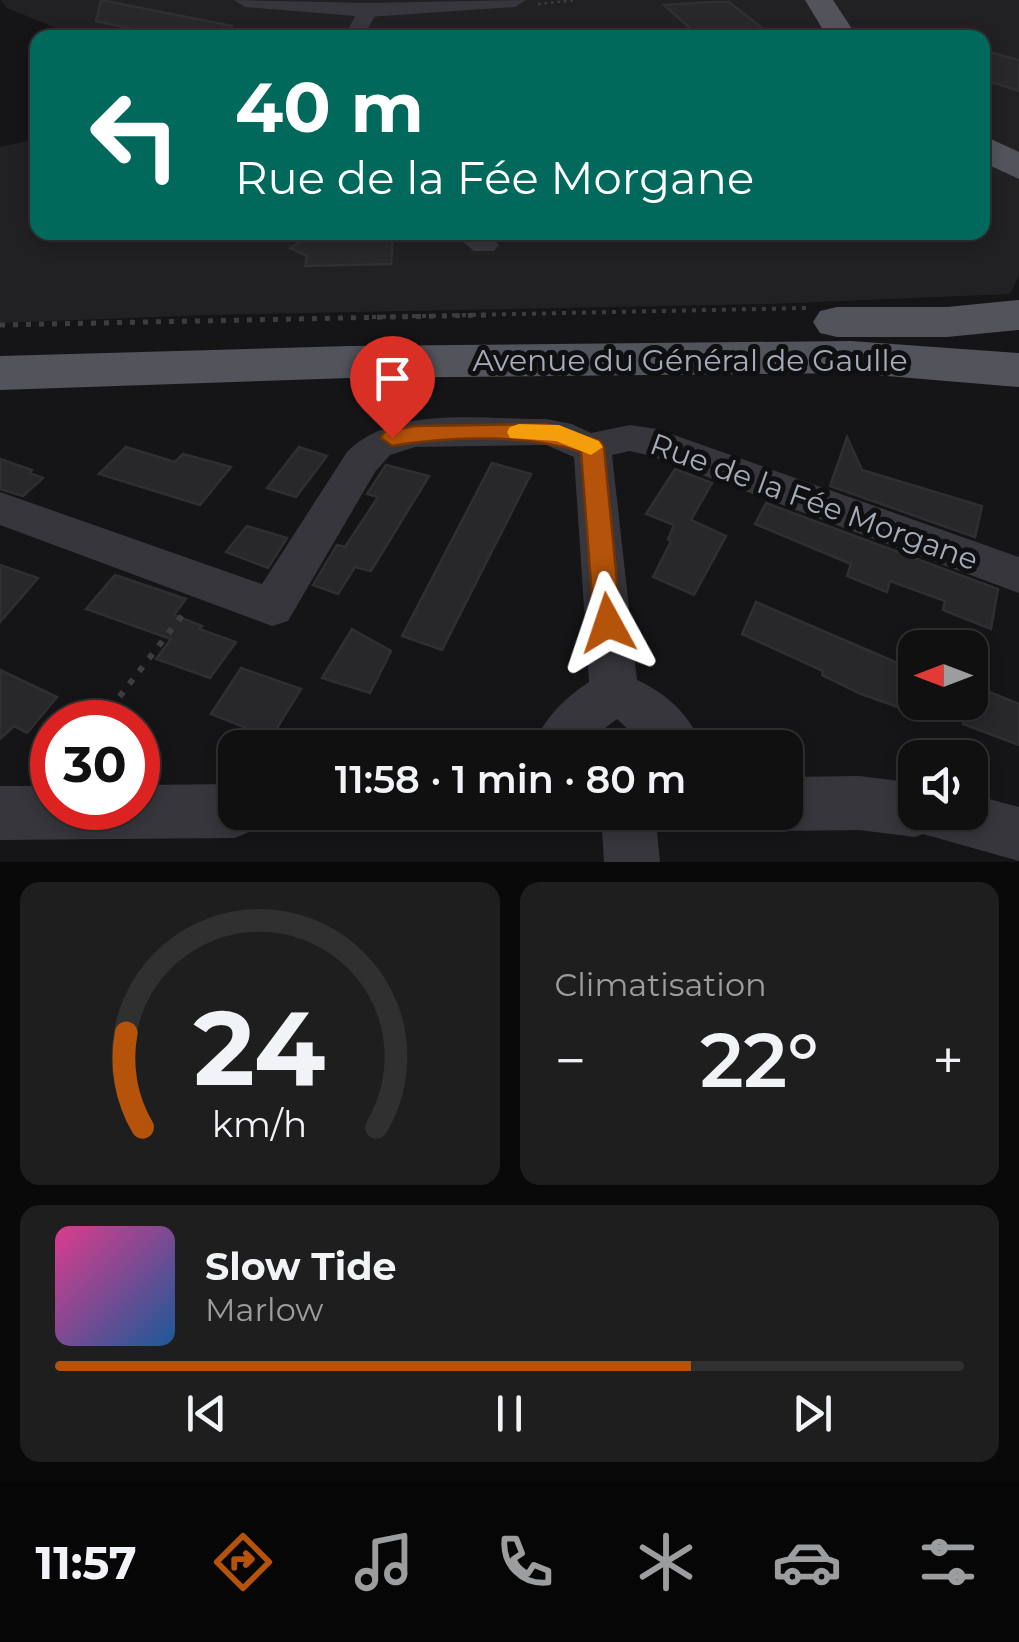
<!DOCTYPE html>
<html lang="fr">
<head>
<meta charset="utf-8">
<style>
  :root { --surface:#101011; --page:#1e1e1f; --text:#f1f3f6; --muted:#9c9d9f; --line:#303031; --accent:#b45309 }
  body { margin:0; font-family:Montserrat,sans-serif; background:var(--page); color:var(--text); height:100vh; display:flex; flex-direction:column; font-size:38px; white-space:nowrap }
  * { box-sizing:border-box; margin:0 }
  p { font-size:32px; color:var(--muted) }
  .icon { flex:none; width:55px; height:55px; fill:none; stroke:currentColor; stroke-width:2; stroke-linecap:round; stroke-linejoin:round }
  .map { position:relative; height:862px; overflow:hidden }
  .drawer { display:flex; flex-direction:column; gap:20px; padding:20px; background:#090909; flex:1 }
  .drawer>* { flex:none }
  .top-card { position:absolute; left:30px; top:30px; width:960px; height:210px; border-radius:20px; box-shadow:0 5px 15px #0003,0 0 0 2px var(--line); background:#00695c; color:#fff; overflow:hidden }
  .needle { width:65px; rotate:270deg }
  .tools { position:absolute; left:898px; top:630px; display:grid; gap:20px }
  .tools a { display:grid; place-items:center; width:90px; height:90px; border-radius:20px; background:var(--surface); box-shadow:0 5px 15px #0003,0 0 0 2px var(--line); font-size:50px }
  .speed { position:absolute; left:30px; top:700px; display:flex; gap:20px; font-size:50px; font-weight:700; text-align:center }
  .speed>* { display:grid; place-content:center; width:130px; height:130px; border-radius:50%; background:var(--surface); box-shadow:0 5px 15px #0003,0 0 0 2px var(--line); line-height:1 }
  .speed .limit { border:15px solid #d22; background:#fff; color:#111 }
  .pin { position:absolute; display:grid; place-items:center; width:85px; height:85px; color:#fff; margin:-102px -42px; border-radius:50% 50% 50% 0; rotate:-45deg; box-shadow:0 0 10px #0007 }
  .pin .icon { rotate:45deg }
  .me { position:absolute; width:110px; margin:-55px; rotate:355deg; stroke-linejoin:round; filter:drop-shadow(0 0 8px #0008) }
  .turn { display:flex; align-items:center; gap:35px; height:210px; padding:0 40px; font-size:45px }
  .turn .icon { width:130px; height:130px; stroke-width:2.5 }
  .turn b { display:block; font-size:70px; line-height:85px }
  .big { font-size:75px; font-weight:600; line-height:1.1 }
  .drawer .tile { flex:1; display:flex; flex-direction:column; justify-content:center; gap:15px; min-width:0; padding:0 35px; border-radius:20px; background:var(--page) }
  .drawer .dial { align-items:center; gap:0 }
  .dial svg { height:260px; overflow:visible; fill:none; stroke:var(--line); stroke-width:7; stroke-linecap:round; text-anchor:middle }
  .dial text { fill:var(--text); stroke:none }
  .song { display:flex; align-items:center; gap:30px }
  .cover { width:120px; height:120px; border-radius:15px; background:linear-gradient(135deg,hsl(330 70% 55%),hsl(210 70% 35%)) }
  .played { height:10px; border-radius:5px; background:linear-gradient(90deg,var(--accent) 70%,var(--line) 70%) }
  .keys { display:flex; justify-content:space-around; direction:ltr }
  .heat { display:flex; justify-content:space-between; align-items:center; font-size:55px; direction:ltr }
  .drawer .tiles { flex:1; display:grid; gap:20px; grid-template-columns:1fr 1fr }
  .tile:last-child { grid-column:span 2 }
  .trip { position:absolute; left:218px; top:730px; width:585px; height:100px; border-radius:20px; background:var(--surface); box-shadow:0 5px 15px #0003,0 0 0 2px var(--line); font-weight:600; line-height:100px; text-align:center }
  .tabs { display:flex; height:160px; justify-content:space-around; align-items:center; background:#060607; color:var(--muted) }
  .tabs .icon { width:70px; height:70px }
  .tabs .active { color:var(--accent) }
  .tabs b { font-size:45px; color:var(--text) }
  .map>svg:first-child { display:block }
  .built { fill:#212124 }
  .building { fill:#28282b; stroke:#2f2f33; stroke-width:2.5 }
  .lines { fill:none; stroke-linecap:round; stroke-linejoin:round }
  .path-far3 { stroke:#3c3d43; stroke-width:2.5; stroke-dasharray:2.5 4; stroke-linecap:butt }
  .path-far2 { stroke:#3c3d43; stroke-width:4; stroke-dasharray:4 6; stroke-linecap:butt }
  .path-far1 { stroke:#3c3d43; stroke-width:5; stroke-dasharray:5 8; stroke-linecap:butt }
  .path { stroke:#3c3d43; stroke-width:6; stroke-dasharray:6 10; stroke-linecap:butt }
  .minor { fill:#36363c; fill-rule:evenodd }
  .tertiary { fill:#36363c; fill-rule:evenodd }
  .primary { fill:#52535b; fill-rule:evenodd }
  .route { fill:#b45309; stroke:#753606; stroke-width:2.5 }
  .slow { fill:#f59e0b }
  .labels { text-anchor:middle; stroke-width:10; stroke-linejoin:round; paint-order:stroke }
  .street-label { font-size:30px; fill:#a6abb8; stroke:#101012 }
</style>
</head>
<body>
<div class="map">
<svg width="1019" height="862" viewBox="0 0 1019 862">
  <rect width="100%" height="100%" fill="#151517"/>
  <path class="built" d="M0 0H1019V276L1010 294 770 304 206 315 0 323V147L37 139 38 232H982V38H80L7 8Z"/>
  <g class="building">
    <path d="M101 0 232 26 230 38H108L128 28 96 21Z"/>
    <path d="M713 2H729L775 38H701L664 5Z"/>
    <path d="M993 53 1019 60V91L982 79V59Z"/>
    <path d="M317 232H393L391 264 305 266 307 256 290 248Z"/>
    <path d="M847 437 862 470 982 506 975 537 830 486Z"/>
    <path d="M126 447 175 462 183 454 231 467 200 505 99 474Z"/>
    <path d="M299 447 327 456 296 497 267 488Z"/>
    <path d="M0 459 32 470 29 473 43 478 23 496 0 489Z"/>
    <path d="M492 463 531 474 442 650 402 636Z"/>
    <path d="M386 465 429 476 371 571 355 567 338 594 313 585 337 545 345 547 378 497 367 494Z"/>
    <path d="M675 469 712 483 691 520 726 536 694 595 653 577 671 541 668 539 674 525 646 514Z"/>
    <path d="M766 503 998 589 991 629 943 610 945 601 890 581 887 592 847 576 851 564 755 524Z"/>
    <path d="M247 526 287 538 268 568 226 552Z"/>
    <path d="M0 565 38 578 0 622Z"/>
    <path d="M115 575 186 599 174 615 202 626 199 629 236 642 210 678 156 659 171 639 86 609Z"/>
    <path d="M756 602 914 670 904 709 861 694 822 675 823 671 742 634Z"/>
    <path d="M352 629 391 651 370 693 322 678Z"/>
    <path d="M241 668 301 689 271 738 211 714Z"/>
    <path d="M0 670 57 697 27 733 14 726 0 739Z"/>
    <path d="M970 684 1019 704V745L963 724 967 702H970Z"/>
  </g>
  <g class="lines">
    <path class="path-far3" d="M538 4 577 0"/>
    <path class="path-far2" d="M372 317 807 308"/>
    <path class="path-far1" d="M0 325 491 315"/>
    <path class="path" d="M100 722 188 608"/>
    <g class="minor">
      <path d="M368 4 378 10 363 38H343L361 6Z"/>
      <path d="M451 232H485L499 245 494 251H474Z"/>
      <path d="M546 419 572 424 591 433 630 425 657 429 1019 557V593L651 456 630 451 612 455 637 680C669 695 690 715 703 748H648L617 719 600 732 588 748H532C544 719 563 699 589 682L574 457 546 445 415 447 390 455 375 472 288 621 272 626 0 525V492L262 584 347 452C394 404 484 420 546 419Z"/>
      <path d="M859 776 915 783V812H970V794L1019 807V861L923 834 915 837 859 830 785 831 766 823 762 812H785V777Z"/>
      <path d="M235 784V812H261L254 830 235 838 0 840V786H52V808H138V785Z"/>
      <path d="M601 812H655L660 862H604Z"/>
    </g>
    <path class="tertiary" d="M234 0 368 3 526 0 515 7 368 17 245 7Z"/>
    <g class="primary">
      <path d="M805 0H833L858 38H828Z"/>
      <path d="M982 135 1019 152V179L982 162Z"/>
      <path d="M1019 300V330L947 337H837L820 333 813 322 820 311 837 307H947Z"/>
      <path d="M851 341 1019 353V387L851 373 349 378 0 390V356L349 346Z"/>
    </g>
  </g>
  <path class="route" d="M546 424 600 441 604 447 621 623 617 631 608 635 598 631 594 623 581 452C527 434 448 436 392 446L381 438 384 432 414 426Z"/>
  <path class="slow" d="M519 424 559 425 599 441 603 447 591 455 556 441 510 438 507 432 510 427Z"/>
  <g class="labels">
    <g class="street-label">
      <text x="690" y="371">Avenue du Général de Gaulle</text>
      <text transform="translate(814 502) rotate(20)" y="10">Rue de la Fée Morgane</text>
    </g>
  </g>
</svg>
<div class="tools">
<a><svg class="needle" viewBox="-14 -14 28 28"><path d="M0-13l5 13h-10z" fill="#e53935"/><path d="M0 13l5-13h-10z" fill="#9c9d9f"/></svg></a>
<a><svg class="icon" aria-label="sound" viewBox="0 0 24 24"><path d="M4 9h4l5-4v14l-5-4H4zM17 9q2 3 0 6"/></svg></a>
</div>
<div class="speed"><div class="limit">30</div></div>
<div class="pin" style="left:392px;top:438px;background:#d93025"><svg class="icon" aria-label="arrive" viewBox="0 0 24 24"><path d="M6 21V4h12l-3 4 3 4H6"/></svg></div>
<svg class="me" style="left:608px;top:623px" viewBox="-20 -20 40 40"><path d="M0-17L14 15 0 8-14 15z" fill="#b45309" stroke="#fff" stroke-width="4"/></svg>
<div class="trip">11:58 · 1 min · 80 m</div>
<div class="top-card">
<div class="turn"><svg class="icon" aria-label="left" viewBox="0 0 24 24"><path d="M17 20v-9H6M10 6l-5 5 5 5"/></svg><div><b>40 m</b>Rue de la Fée Morgane</div></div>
</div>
</div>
<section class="drawer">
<div class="tiles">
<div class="tile dial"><svg viewBox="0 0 100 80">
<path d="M14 69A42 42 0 1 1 86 69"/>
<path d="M14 69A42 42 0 0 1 9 40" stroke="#b45309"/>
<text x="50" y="56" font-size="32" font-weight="700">24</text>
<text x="50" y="72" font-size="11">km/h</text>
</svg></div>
<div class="tile"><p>Climatisation</p>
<div class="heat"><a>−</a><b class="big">22°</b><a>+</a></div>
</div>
<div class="tile">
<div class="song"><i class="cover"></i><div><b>Slow Tide</b><p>Marlow</p></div></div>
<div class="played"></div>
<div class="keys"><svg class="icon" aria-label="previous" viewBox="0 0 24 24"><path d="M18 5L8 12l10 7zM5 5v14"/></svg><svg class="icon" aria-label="pause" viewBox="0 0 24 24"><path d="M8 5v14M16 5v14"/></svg><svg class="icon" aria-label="next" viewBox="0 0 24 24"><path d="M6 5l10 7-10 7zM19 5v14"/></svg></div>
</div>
</div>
</section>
<nav class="tabs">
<b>11:57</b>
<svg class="icon active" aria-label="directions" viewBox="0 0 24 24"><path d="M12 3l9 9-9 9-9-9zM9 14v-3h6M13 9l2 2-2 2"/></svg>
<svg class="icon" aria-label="music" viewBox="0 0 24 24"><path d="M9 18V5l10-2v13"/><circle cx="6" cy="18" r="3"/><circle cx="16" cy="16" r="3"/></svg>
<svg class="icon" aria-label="phone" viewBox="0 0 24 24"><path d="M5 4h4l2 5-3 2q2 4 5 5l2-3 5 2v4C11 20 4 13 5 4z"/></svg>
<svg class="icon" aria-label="climate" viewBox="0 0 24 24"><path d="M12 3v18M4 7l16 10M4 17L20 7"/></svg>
<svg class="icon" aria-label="car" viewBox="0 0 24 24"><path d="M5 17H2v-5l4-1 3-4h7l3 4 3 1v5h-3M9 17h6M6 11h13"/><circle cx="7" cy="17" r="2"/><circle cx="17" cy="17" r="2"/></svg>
<svg class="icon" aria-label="filters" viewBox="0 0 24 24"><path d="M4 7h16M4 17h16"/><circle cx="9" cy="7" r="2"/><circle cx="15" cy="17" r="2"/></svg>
</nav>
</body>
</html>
